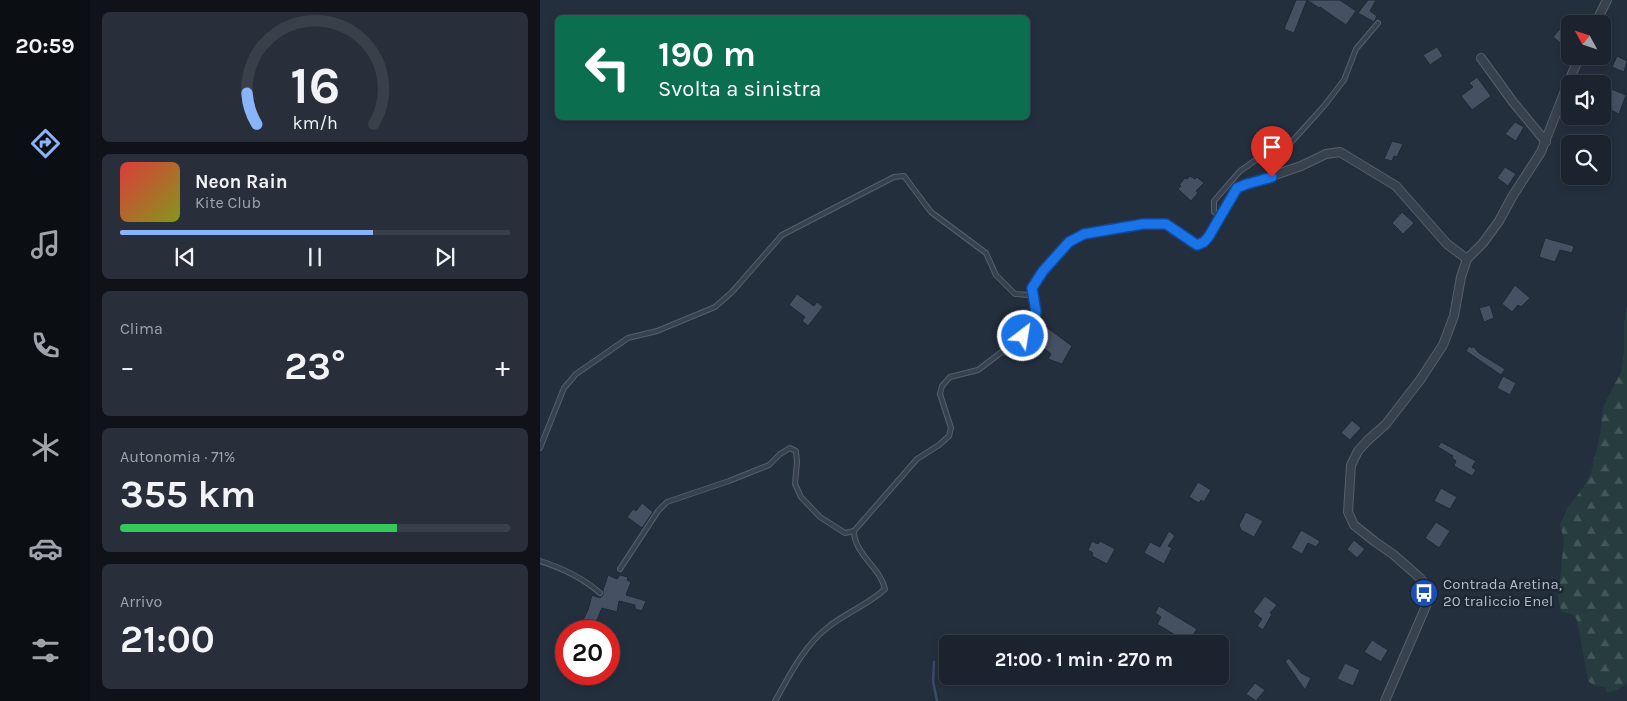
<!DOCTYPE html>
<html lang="it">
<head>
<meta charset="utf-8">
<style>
  :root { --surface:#1b232e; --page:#282f3a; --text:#f1f3f6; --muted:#a0a4aa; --line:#39404a; --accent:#8ab4f8 }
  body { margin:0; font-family:Karla,sans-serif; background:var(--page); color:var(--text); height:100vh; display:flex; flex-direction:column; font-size:19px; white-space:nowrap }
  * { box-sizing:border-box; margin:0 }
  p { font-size:16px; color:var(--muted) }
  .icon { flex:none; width:28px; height:28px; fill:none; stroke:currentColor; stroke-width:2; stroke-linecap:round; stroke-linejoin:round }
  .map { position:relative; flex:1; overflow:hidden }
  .sheet { display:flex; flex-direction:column; gap:12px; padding:12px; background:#0f1319; width:450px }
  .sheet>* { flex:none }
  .top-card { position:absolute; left:15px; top:15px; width:475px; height:105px; border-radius:8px; box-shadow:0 2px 8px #0003,0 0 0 1px var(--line); background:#0b6e4f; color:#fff; overflow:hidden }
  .needle { width:32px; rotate:310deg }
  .fabs { position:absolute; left:1021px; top:15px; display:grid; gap:10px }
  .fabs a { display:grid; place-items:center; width:50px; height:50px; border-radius:8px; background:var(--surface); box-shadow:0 2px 8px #0003,0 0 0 1px var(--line); font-size:25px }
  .speed { position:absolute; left:15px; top:620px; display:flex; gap:10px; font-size:25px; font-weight:700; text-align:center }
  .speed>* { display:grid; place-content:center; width:65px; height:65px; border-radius:50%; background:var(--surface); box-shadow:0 2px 8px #0003,0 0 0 1px var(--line); line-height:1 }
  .speed .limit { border:8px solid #d22; background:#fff; color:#111 }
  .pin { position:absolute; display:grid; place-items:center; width:42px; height:42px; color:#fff; margin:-51px -21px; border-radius:50% 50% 50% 0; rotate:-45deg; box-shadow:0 0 5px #0007 }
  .pin .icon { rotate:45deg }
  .me { position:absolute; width:55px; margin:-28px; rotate:31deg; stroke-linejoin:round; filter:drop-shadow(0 0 4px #0008) }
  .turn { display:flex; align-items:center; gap:18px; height:105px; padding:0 20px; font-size:22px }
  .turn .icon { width:65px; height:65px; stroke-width:2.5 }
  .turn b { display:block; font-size:35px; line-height:42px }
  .big { font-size:38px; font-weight:700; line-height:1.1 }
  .sheet .card { flex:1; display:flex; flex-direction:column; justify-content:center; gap:8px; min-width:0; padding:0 18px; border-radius:8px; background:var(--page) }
  .sheet .dial { align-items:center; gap:0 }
  .dial svg { height:130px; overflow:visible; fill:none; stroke:var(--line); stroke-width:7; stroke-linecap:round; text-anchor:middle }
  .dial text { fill:var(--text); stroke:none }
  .song { display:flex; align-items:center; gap:15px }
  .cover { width:60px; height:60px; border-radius:8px; background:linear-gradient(135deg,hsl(0 70% 55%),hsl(70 70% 35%)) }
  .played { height:5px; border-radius:2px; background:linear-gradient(90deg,var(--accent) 65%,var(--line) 65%) }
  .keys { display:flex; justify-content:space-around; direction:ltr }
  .heat { display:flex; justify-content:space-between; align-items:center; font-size:28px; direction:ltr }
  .charge { height:8px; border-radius:4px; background:linear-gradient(90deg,#34c759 71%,var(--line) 0) }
  .trip { position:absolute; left:399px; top:635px; width:290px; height:50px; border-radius:8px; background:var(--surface); box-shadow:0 2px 8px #0003,0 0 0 1px var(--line); font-weight:700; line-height:50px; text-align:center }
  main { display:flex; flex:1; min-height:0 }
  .menu { display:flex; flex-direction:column; width:90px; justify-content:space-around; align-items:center; background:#0b0e12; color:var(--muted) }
  .menu .icon { width:35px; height:35px }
  .menu .on { color:var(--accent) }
  .menu b { font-size:22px; color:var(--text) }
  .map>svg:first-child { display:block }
  .forest { fill:url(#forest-firs) }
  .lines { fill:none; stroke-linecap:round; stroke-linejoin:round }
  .stream { stroke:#394c67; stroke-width:2.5 }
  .building { fill:#455162; stroke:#1f2835 }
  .lane-casing { stroke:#565f6c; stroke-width:6 }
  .street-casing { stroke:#565f6c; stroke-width:10 }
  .lane { stroke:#38414e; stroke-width:4 }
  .street { stroke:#38414e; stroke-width:8 }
  .route-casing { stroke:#114b97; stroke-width:12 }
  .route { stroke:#1a73e8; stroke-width:9 }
  .labels { text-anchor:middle; stroke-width:5; stroke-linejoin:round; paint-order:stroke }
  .poi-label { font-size:15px; fill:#b4bcc9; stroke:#1d2633; text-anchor:start }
</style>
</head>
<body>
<main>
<nav class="menu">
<b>20:59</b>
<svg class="icon on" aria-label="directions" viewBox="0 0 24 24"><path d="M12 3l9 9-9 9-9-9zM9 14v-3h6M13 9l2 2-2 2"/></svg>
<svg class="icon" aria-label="music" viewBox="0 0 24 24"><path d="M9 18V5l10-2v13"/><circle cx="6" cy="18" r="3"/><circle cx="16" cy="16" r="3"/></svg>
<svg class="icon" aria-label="phone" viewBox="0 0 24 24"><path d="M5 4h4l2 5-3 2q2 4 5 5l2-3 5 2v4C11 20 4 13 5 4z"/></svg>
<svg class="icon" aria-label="climate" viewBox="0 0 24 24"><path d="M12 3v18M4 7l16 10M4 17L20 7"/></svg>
<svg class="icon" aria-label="car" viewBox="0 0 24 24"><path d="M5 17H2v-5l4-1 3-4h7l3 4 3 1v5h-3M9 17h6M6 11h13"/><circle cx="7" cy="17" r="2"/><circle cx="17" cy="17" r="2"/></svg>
<svg class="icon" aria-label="filters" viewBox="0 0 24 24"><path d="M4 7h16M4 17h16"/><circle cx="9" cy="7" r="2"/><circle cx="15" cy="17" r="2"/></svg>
</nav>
<section class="sheet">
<div class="card dial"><svg viewBox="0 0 100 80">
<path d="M14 69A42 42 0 1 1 86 69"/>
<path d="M14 69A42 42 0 0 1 8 50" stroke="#8ab4f8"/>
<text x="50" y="56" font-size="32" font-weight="700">16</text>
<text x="50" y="72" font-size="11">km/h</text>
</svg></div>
<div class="card">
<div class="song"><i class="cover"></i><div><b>Neon Rain</b><p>Kite Club</p></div></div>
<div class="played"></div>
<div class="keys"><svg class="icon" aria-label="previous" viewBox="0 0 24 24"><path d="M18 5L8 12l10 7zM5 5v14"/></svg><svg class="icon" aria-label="pause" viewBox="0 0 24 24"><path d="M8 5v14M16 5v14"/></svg><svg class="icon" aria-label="next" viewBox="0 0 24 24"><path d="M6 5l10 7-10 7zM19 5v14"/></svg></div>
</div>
<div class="card"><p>Clima</p>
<div class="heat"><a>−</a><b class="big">23°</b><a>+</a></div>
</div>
<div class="card"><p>Autonomia · 71%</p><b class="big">355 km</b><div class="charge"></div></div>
<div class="card"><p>Arrivo</p><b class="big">21:00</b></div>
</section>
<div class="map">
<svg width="1087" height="701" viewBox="0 0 1087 701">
  <defs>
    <pattern id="forest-firs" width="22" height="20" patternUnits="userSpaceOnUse" patternTransform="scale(1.25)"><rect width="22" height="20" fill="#263c3f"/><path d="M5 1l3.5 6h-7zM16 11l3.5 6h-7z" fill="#435659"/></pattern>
  </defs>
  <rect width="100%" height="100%" fill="#242f3e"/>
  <path class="forest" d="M1086 306 1087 309V682C1082 688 1074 693 1067 692L1065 687 1055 686 1048 681 1037 620 1034 615 1021 611 1018 597 1024 540 1020 525 1028 507 1043 488 1051 473 1060 435 1063 407 1081 372 1084 351V328Z"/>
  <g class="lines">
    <path class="stream" d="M394 662 393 681 397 701"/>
  </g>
  <g class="building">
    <path d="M756 0H800L816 11 806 25 780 7 779 8 767 0 754 33 744 29Z"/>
    <path d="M828 0H836L830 11 837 16 834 22 818 13Z"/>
    <path d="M1023 25 1030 30V44L1027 48 1013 37Z"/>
    <path d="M897 47 903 56 890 65 883 55Z"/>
    <path d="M1077 56 1087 61 1084 72 1072 67Z"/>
    <path d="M937 77 951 96 932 110 921 96 933 87 929 83Z"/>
    <path d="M1069 88 1086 95 1079 114 1071 110 1072 108 1066 106 1068 101 1065 99Z"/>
    <path d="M975 122 984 127 976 141 965 134Z"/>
    <path d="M852 141 863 144 857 157 854 156 852 161 844 159Z"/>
    <path d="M965 167 976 174 968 186 957 178Z"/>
    <path d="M650 176 655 179 657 177 664 183 656 191 658 193 651 201 638 189 641 186 639 185 645 178 647 179Z"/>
    <path d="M862 212 874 223 863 234 852 223Z"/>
    <path d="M1005 238 1034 246 1032 253 1020 250 1015 262 999 257Z"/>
    <path d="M975 285 990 298 981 307 978 305 972 312 962 304Z"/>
    <path d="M257 294 274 306 277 302 283 307 268 326 262 321 265 317 249 305Z"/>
    <path d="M950 305 954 318 944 322 939 308Z"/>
    <path d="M505 326 532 346 522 364 508 359 511 354 494 340Z"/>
    <path d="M929 346 932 348 933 346 939 353 965 369 961 375 926 351Z"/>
    <path d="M963 376 976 383 970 395 957 388Z"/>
    <path d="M812 420 821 428 810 440 801 433Z"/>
    <path d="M901 442 936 461 932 467 936 470 932 476 914 466 916 461 912 458 913 456 898 447Z"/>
    <path d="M658 482 671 490 664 502 661 500 659 503 649 497Z"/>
    <path d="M901 488 917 497 910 509 894 501Z"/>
    <path d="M102 503 113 512 102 528 87 517 93 509 96 511Z"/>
    <path d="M706 512 723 521 714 537 701 530 699 525Z"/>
    <path d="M896 522 910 531 899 548 885 538Z"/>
    <path d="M761 530 780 541 776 547 768 543 762 554 751 548Z"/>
    <path d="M629 531 635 536 628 546 632 548 624 564 604 553 610 542 620 547Z"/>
    <path d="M814 540 825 549 817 558 807 549Z"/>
    <path d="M552 541 558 544 560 541 575 549 567 564 552 556 553 553 548 550Z"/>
    <path d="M68 575 77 579 80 575 88 577 87 580 91 582 86 595 106 601 102 611 95 609V605L79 601 77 612 62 608 54 627 42 622 48 610 52 595 60 598 63 595V590Z"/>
    <path d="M725 596 737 605 730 613 732 614 723 630 717 626 722 619 713 612Z"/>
    <path d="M619 606 657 629 648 643 617 624 621 617 615 613Z"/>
    <path d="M832 640 848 650 841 662 824 652Z"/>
    <path d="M749 658 761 673 771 678 765 690 745 661Z"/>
    <path d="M805 663 820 670 813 686 797 679Z"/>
    <path d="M715 683 725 690 716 701 706 694Z"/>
  </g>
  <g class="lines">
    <defs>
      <g id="lane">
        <path d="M680 217 674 212V201L700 171 720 157 736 155 747 147 784 106 804 80 816 49 838 23"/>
        <path d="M0 448 24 388 36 374 88 338 117 331 175 307 192 292 242 235 354 177 364 176 391 212 446 253 456 275 475 294 488 295 493 293"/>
        <path d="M0 561C22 568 43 578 60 593"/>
        <path d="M80 569 118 511 127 502 189 481 229 465 240 454 250 448 256 451 257 462 255 484 261 497 280 517 305 533 314 531 377 459 399 445 409 436 411 428 400 394 402 386 410 377 438 370 492 329"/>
        <path d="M235 701C250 675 263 647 287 628 305 613 328 605 345 589 340 567 314 554 314 531"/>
      </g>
      <g id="street">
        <path d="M1055 24 1067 0"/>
        <path d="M941 58 973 102 1006 142"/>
        <path d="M492 329 496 312 492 288 503 271 529 242 544 234 603 224H626L657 245 663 242 669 236 697 188 761 166 786 154 800 152 856 186 907 244 927 259"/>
        <path d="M845 701 886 606 889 595 887 586 880 578 854 555 834 541 814 525 808 512 811 465 818 451 827 441 846 424 880 380 903 345 914 316 921 277 927 259 943 243 959 221 972 197 1001 152 1028 83 1040 56"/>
      </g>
    </defs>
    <use href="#lane" class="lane-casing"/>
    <use href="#street" class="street-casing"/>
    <use href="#lane" class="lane"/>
    <use href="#street" class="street"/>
  </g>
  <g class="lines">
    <defs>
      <path id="route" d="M483 336 492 329 496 312 492 288 503 271 529 242 544 234 603 224H626L657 245 664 242 669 236 697 188 707 184 732 177"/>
    </defs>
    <use href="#route" class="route-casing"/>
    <use href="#route" class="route"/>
  </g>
  <defs>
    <symbol id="bus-disc" viewBox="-11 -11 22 22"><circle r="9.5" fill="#1a4fb4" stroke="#1d2633"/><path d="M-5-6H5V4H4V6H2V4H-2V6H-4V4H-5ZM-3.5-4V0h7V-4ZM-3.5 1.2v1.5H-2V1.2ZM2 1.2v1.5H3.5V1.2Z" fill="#fff"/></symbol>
  </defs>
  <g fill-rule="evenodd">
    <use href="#bus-disc" x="868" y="577" width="32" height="32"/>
  </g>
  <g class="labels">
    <g class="poi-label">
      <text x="903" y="589">Contrada Aretina,<tspan x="903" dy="17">20 traliccio Enel</tspan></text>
    </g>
  </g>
</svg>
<div class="fabs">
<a><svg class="needle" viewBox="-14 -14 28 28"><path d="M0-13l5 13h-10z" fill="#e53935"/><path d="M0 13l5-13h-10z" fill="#a0a4aa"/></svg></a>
<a><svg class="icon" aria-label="sound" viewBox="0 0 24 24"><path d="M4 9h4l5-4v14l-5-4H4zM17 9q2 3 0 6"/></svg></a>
<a><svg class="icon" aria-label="search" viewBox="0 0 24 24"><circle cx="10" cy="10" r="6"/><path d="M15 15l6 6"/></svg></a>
</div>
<div class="speed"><div class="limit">20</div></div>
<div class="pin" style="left:732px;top:177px;background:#d93025"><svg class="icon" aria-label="arrive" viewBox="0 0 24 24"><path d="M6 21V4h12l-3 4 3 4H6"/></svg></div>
<svg class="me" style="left:483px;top:336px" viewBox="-20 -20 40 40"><circle r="17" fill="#1a73e8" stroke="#fff" stroke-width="3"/><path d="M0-11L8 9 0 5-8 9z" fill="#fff"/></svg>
<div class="trip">21:00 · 1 min · 270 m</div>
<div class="top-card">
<div class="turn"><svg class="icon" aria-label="left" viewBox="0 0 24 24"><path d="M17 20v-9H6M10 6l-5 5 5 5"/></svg><div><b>190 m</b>Svolta a sinistra</div></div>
</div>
</div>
</main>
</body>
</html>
